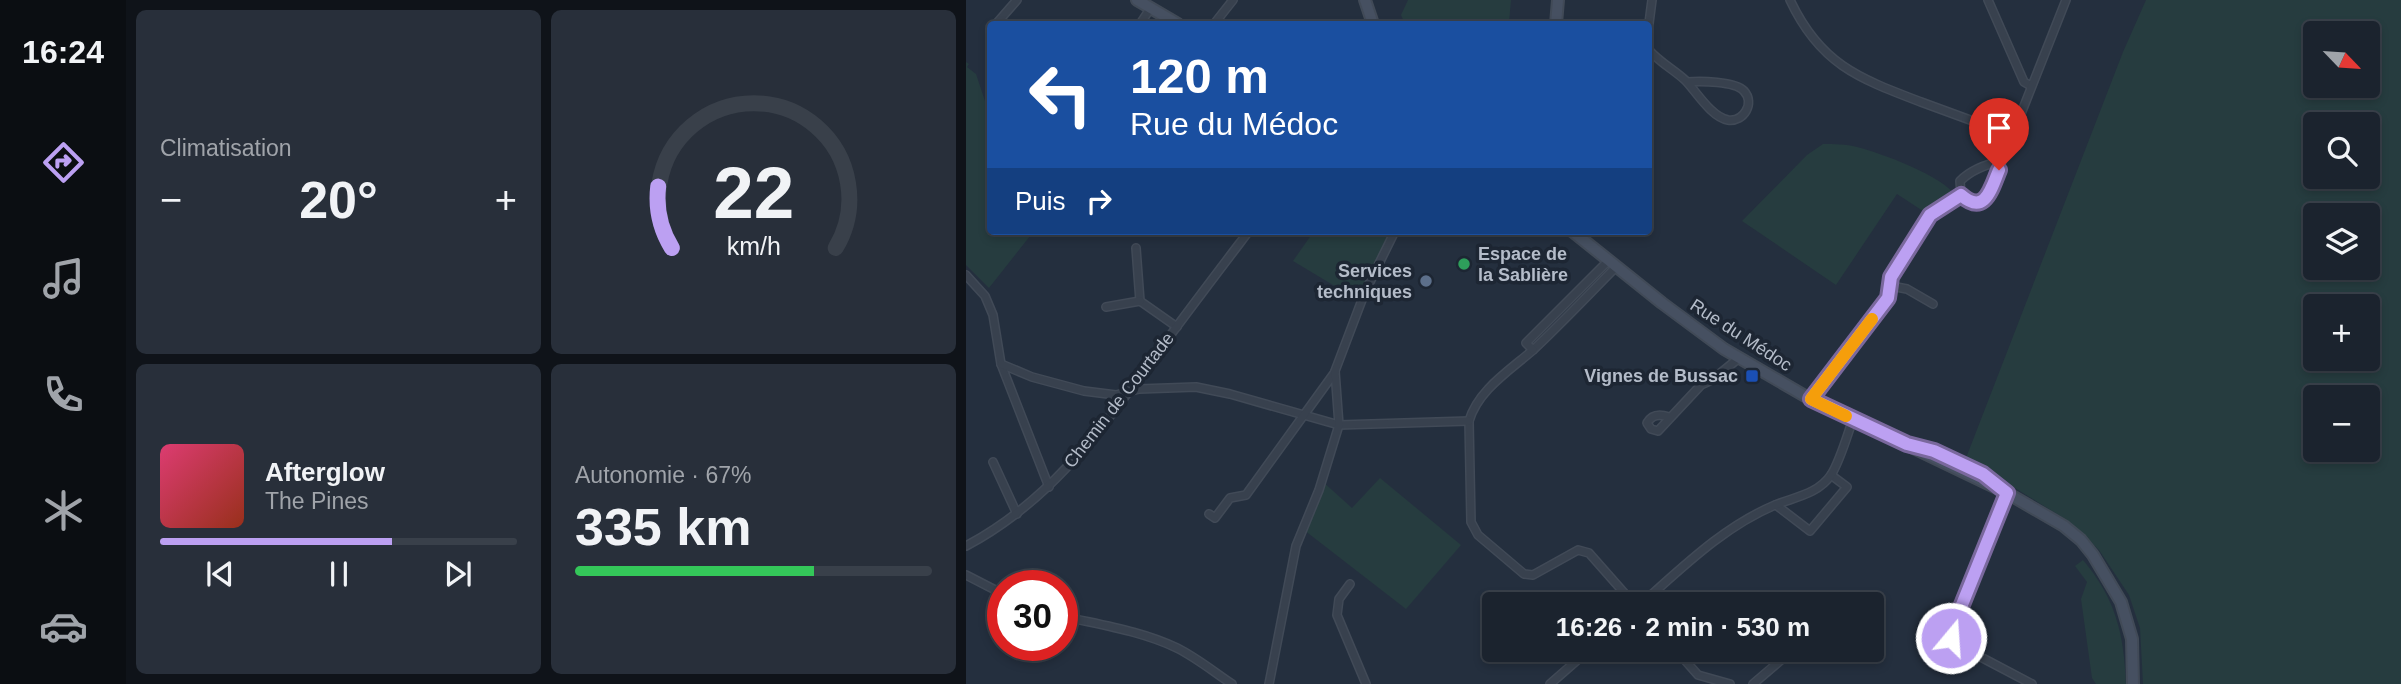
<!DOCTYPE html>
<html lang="fr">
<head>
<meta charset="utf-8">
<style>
  :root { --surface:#1b232e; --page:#282f3a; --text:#f1f3f6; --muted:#a0a4aa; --line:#39404a; --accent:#bca0f2 }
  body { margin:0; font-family:Arial,sans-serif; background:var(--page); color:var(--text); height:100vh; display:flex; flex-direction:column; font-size:26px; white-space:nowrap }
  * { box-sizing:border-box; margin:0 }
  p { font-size:23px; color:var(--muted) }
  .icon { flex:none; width:38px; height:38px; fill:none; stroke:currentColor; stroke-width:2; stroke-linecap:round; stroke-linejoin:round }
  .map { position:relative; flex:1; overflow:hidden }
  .sheet { display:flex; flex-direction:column; gap:10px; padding:10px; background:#0f1319; width:840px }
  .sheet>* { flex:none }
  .guide { position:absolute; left:21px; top:21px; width:665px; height:214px; border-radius:7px; box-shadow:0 4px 10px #0003,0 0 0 2px var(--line); background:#1a4fa0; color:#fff; overflow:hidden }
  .needle { width:46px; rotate:115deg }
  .buttons { position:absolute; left:1337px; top:21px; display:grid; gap:14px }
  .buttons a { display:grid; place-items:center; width:77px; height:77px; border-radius:7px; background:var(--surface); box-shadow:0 4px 10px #0003,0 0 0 2px var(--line); font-size:35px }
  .speed { position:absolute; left:21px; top:570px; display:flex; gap:14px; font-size:35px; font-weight:700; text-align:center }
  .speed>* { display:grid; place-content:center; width:91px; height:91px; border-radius:50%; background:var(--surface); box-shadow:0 4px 10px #0003,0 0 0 2px var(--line); line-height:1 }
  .speed .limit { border:10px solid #d22; background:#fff; color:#111 }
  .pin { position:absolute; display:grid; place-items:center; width:60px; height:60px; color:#fff; margin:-72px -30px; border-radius:50% 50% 50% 0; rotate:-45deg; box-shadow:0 0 7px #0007 }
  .pin .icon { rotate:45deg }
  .me { position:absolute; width:77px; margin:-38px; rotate:18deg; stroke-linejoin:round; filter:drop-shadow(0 0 5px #0008) }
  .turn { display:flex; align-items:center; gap:24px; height:147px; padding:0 28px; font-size:32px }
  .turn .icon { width:91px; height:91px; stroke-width:2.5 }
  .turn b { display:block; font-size:49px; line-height:60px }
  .then { display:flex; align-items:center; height:66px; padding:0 28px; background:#0003; gap:14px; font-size:26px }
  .big { font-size:52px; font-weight:600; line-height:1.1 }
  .sheet .card { flex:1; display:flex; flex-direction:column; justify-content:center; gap:10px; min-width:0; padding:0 24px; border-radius:10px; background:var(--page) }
  .sheet .dial { align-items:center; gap:0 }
  .dial svg { height:182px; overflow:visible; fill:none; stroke:var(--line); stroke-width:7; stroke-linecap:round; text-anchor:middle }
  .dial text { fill:var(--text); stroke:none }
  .song { display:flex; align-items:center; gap:21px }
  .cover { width:84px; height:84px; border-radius:10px; background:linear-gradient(135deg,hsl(340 70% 55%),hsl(10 70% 35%)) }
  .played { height:7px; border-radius:4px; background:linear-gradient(90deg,var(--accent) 65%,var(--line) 65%) }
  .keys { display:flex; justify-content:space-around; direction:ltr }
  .heat { display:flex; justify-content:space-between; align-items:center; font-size:38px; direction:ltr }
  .charge { height:10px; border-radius:5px; background:linear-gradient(90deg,#34c759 67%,var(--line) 0) }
  .sheet .tiles { flex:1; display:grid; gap:10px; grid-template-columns:repeat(2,1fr) }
  .trip { position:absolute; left:516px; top:592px; width:402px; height:70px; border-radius:7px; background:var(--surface); box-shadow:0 4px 10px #0003,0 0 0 2px var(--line); font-weight:600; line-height:70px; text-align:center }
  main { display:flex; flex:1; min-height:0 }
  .tab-bar { display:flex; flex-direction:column; width:126px; justify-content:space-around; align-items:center; background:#0b0e12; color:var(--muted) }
  .tab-bar .icon { width:49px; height:49px }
  .tab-bar .active { color:var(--accent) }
  .tab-bar b { font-size:32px; color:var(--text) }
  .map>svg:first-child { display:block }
  .green { fill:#263c3f; fill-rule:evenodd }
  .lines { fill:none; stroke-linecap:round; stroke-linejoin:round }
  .street-casing { stroke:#414a57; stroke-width:10 }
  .secondary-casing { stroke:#414a57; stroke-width:14 }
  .street { stroke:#38414e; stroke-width:7 }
  .secondary { stroke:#465061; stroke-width:10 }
  .route-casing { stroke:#7a689d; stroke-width:18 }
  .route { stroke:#bca0f2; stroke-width:12 }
  .slow { stroke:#f59e0b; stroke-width:12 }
  .leisure-dot { fill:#2e9e5b; stroke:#1d2633; stroke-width:2.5 }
  .service-dot { fill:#5c6f8a; stroke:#1d2633; stroke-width:2.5 }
  .transit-dot { fill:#1a4fb4; stroke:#1d2633; stroke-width:2.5 }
  .labels { text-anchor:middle; stroke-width:7; stroke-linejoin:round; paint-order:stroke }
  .poi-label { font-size:18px; font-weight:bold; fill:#b4bcc9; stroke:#1d2633; text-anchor:end }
  .street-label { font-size:18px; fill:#b4bcc9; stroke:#1d2633 }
</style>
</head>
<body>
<main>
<nav class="tab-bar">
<b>16:24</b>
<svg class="icon active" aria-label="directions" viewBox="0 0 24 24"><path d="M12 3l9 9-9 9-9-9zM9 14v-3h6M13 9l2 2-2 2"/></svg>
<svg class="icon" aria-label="music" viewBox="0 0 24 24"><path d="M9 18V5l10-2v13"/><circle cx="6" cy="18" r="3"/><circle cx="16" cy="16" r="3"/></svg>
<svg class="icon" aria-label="phone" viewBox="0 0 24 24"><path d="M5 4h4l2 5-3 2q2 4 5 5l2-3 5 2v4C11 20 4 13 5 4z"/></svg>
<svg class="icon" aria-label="climate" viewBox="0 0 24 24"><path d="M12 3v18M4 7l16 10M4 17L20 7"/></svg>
<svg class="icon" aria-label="car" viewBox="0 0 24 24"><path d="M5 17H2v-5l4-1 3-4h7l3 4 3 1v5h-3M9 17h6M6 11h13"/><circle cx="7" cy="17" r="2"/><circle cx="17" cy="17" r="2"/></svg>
</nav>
<section class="sheet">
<div class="tiles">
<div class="card"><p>Climatisation</p>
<div class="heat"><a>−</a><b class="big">20°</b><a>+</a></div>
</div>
<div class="card dial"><svg viewBox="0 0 100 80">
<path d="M14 69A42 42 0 1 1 86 69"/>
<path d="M14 69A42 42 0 0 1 8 42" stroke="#bca0f2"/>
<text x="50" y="56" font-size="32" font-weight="700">22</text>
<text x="50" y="72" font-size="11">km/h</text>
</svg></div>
<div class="card">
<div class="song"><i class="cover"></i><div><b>Afterglow</b><p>The Pines</p></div></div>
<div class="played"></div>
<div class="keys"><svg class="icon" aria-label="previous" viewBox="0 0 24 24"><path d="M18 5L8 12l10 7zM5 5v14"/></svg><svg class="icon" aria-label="pause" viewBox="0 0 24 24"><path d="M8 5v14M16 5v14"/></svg><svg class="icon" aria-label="next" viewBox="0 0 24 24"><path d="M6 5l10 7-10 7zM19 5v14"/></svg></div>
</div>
<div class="card"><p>Autonomie · 67%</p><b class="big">335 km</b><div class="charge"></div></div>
</div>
</section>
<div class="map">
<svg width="1435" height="684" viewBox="0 0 1435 684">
  <rect width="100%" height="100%" fill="#242f3e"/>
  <g class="green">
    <path d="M442 0H545L543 23 560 24H439L435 15Z"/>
    <path d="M1180 0H1435V684H1177L1174 628 1163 595 1133 550 1104 522 1000 458 1157 52ZM1402 33V86H1349V33ZM1402 124V177H1349V124ZM1402 215V268H1349V215ZM1402 306V359H1349V306ZM1349 397H1402V450H1349Z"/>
    <path d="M0 62 3 64 1 67 10 74 24 116V231H68L23 288 0 265Z"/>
    <path d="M857 144C868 144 880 144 891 147 915 153 977 176 990 196L960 213 931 194 870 285 776 221 841 155Z"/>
    <path d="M348 231H425L392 300 327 261Z"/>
    <path d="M414 478 495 545 440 609 338 530 356 481 386 508Z"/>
    <path d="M1117 560C1150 599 1158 634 1160 684H1130L1126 678 1115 599 1121 582 1109 566Z"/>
  </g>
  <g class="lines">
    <defs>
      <g id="street">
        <path d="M824 0C854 64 892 78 955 102 985 113 1015 124 1045 135"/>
        <path d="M1022 0 1058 82 1065 86"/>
        <path d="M30 24 51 0"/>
        <path d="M174 24 184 9"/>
        <path d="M248 24 267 0"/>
        <path d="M682 31 686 0"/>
        <path d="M682 49C693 62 707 69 719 80 730 91 745 117 762 120 778 122 789 103 778 91 769 81 734 81 721 82"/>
        <path d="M1036 161C1021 164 1005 170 994 181L995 195C1006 204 1016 205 1024 192L1100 0"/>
        <path d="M170 248 174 301 211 327"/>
        <path d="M651 266C623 294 596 323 567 350 543 371 512 390 503 421L505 522 512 535 558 574 567 575 612 550 623 553 668 604"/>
        <path d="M0 275 19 296 27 315 35 364 83 487"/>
        <path d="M925 286 941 289 967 304"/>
        <path d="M140 307 174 301"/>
        <path d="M567 350 560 343 643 260"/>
        <path d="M35 364 66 377 118 391 150 395 173 389 230 387 264 394 373 425 503 421"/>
        <path d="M845 399 922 298 925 277 964 216 995 195"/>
        <path d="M703 417C694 414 686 414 681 423L685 429 692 431 735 385 746 380 773 358"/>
        <path d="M27 462 51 514"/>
        <path d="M1041 493 985 632V638L990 644 1066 684"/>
        <path d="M810 505 844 531 881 487 865 475"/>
        <path d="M243 514 249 518 264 498 280 495 369 372"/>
        <path d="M0 546C83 502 132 433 187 359 218 316 251 273 283 231"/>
        <path d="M0 575 37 594"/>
        <path d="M384 584 373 599 371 615 400 684"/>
        <path d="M675 604C717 567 757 527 809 505 829 497 852 494 865 475 874 461 881 436 887 419"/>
        <path d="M96 616C135 625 176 631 211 648 231 658 248 672 266 684"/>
        <path d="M709 649 732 675 764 684"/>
        <path d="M303 684 330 546 353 490 373 425 369 371 399 292 429 231"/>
        <path d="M584 684 624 649"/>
        <path d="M787 684 815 660V651"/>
      </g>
      <g id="secondary">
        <path d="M171 0 212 24"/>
        <path d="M399 0 407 24"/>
        <path d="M590 24 592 0"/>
        <path d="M606 231 696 303 758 349 839 396 1041 493 1098 526 1115 540 1127 555 1155 602 1166 639 1167 684"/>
        <path d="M964 450 1003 467"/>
      </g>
    </defs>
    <use href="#street" class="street-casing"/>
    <use href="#secondary" class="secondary-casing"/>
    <use href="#street" class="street"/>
    <use href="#secondary" class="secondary"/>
  </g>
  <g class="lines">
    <defs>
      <path id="route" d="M985 638V632L1041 493 1017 474 968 451 941 444 845 399 922 298 925 277 964 215 995 195C1019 216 1025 189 1033 170"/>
    </defs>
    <use href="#route" class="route-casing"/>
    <use href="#route" class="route"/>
    <path class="slow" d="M880 416 845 399 906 319"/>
  </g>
  <circle class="leisure-dot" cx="498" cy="264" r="7"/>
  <circle class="service-dot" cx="460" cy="281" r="7"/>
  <rect class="transit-dot" x="779" y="369" width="14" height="14" rx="3.5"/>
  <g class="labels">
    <g class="poi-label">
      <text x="512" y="260" text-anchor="start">Espace de<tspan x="512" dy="21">la Sablière</tspan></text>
      <text x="446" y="277">Services<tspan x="446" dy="21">techniques</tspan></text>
      <text x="772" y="382">Vignes de Bussac</text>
    </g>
    <g class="street-label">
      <text transform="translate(775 335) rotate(33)" y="6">Rue du Médoc</text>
      <text transform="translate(153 400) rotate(-52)" y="6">Chemin de Courtade</text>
    </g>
  </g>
</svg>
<div class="buttons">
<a><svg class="needle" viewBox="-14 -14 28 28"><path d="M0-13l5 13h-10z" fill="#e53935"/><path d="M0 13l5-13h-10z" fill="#a0a4aa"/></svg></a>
<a><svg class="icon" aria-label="search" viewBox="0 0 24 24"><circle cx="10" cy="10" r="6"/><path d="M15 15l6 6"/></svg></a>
<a><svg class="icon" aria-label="layers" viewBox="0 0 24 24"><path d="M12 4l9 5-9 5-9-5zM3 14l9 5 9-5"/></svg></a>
<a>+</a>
<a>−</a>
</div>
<div class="speed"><div class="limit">30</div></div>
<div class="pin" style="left:1033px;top:170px;background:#d93025"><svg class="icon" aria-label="arrive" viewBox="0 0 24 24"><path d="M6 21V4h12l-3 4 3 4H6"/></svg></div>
<svg class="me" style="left:985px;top:638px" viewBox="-20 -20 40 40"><circle r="17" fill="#bca0f2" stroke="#fff" stroke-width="3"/><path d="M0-11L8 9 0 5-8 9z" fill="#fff"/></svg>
<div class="trip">16:26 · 2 min · 530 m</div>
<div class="guide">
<div class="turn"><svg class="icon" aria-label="left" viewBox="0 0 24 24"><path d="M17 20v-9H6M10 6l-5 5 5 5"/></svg><div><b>120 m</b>Rue du Médoc</div></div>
<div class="then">Puis<svg class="icon" aria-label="right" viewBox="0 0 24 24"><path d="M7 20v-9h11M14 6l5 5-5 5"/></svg></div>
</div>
</div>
</main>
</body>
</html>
